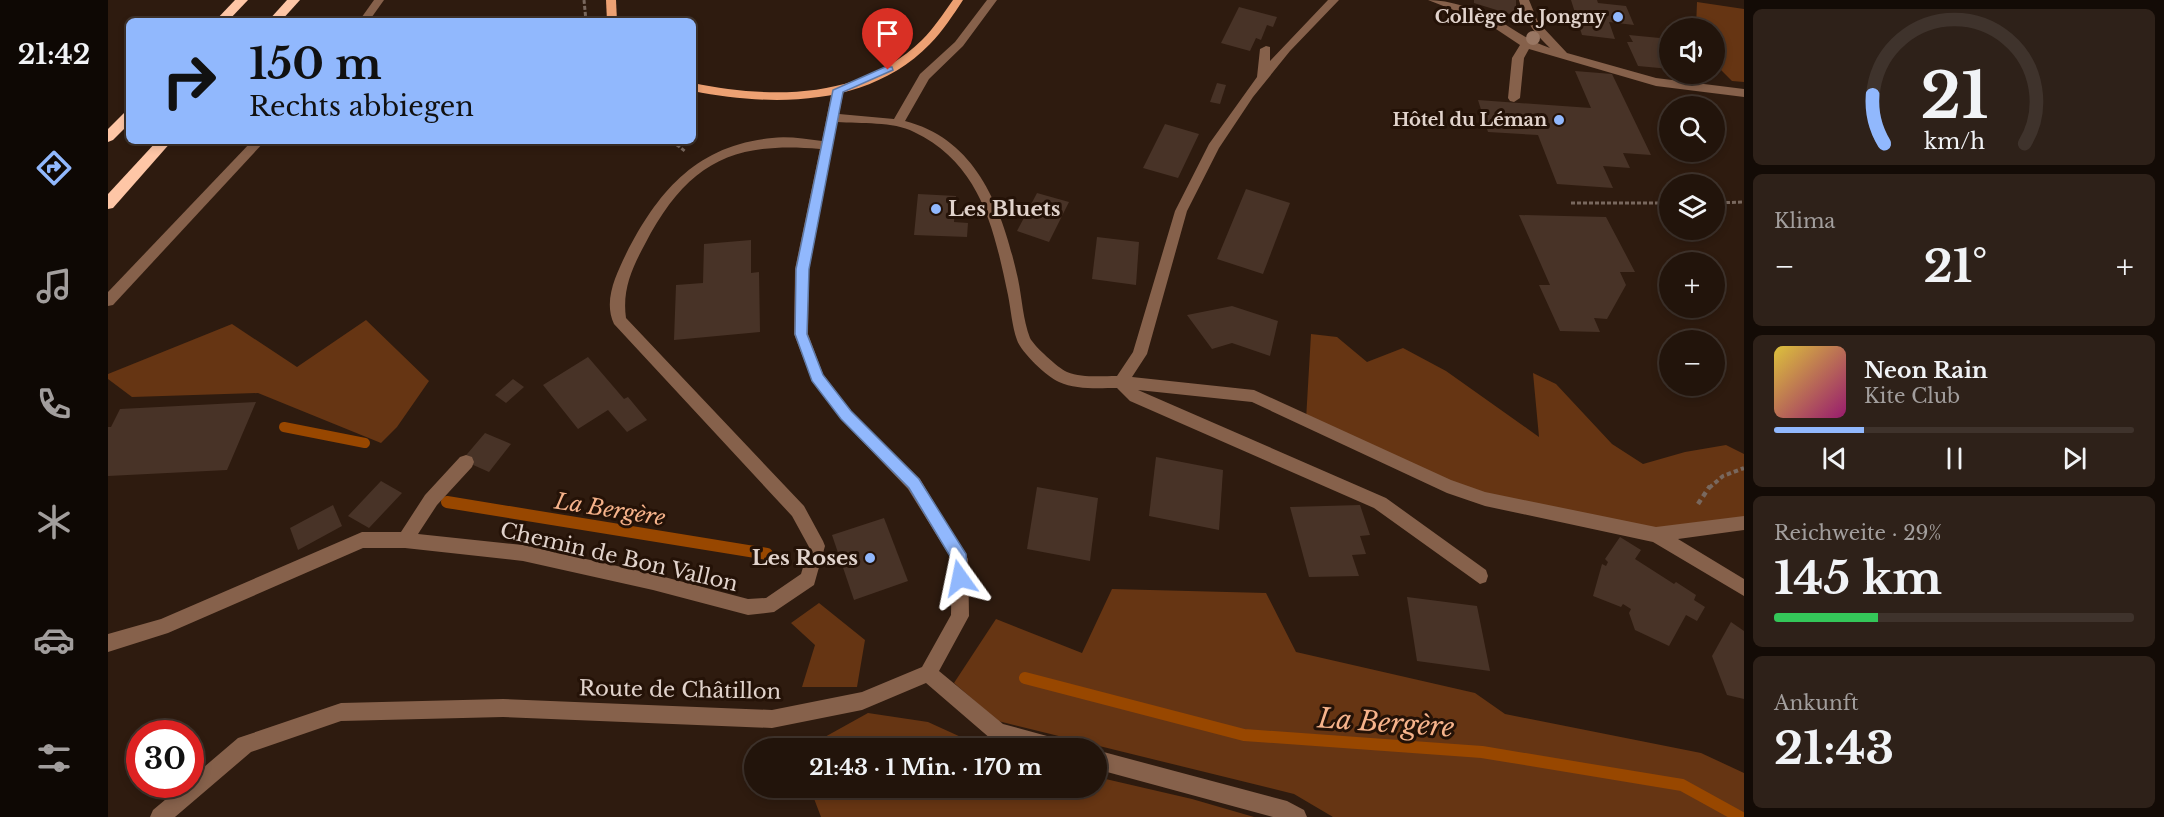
<!DOCTYPE html>
<html lang="de">
<head>
<meta charset="utf-8">
<style>
  :root { --surface:#22140b; --page:#2e2119; --text:#f1f3f6; --muted:#a29e9d; --line:#3f332c; --accent:#91b8fd }
  body { margin:0; font-family:"Libre Baskerville",serif; background:var(--page); color:var(--text); height:100vh; display:flex; flex-direction:column; font-size:22px; white-space:nowrap }
  * { box-sizing:border-box; margin:0 }
  p { font-size:20px; color:var(--muted) }
  .icon { flex:none; width:33px; height:33px; fill:none; stroke:currentColor; stroke-width:2; stroke-linecap:round; stroke-linejoin:round }
  .map { position:relative; flex:1; overflow:hidden }
  .drawer { display:flex; flex-direction:column; gap:9px; padding:9px; background:#130b06; width:420px }
  .drawer>* { flex:none }
  .hud { position:absolute; left:18px; top:18px; width:570px; height:126px; border-radius:9px; box-shadow:0 3px 9px #0003,0 0 0 2px var(--line); background:#91b8fd; color:#111; overflow:hidden }
  .buttons { position:absolute; left:1551px; top:18px; display:grid; gap:12px }
  .buttons a { display:grid; place-items:center; width:66px; height:66px; border-radius:50%; background:var(--surface); box-shadow:0 3px 9px #0003,0 0 0 2px var(--line); font-size:30px }
  .speed { position:absolute; left:18px; top:720px; display:flex; gap:12px; font-size:30px; font-weight:700; text-align:center }
  .speed>* { display:grid; place-content:center; width:78px; height:78px; border-radius:50%; background:var(--surface); box-shadow:0 3px 9px #0003,0 0 0 2px var(--line); line-height:1 }
  .speed .limit { border:9px solid #d22; background:#fff; color:#111 }
  .pin { position:absolute; display:grid; place-items:center; width:51px; height:51px; color:#fff; margin:-62px -26px; border-radius:50% 50% 50% 0; rotate:-45deg; box-shadow:0 0 6px #0007 }
  .pin .icon { rotate:45deg }
  .me { position:absolute; width:66px; margin:-33px; rotate:348deg; stroke-linejoin:round; filter:drop-shadow(0 0 4px #0008) }
  .turn { display:flex; align-items:center; gap:21px; height:126px; padding:0 24px; font-size:27px }
  .turn .icon { width:78px; height:78px; stroke-width:2.5 }
  .turn b { display:block; font-size:42px; line-height:51px }
  .big { font-size:45px; font-weight:700; line-height:1.1 }
  .drawer .widget { flex:1; display:flex; flex-direction:column; justify-content:center; gap:9px; min-width:0; padding:0 21px; border-radius:9px; background:var(--page) }
  .drawer .dial { align-items:center; gap:0 }
  .dial svg { height:156px; overflow:visible; fill:none; stroke:var(--line); stroke-width:7; stroke-linecap:round; text-anchor:middle }
  .dial text { fill:var(--text); stroke:none }
  .song { display:flex; align-items:center; gap:18px }
  .cover { width:72px; height:72px; border-radius:9px; background:linear-gradient(135deg,hsl(50 70% 55%),hsl(320 70% 35%)) }
  .played { height:6px; border-radius:3px; background:linear-gradient(90deg,var(--accent) 25%,var(--line) 25%) }
  .keys { display:flex; justify-content:space-around; direction:ltr }
  .heat { display:flex; justify-content:space-between; align-items:center; font-size:33px; direction:ltr }
  .charge { height:9px; border-radius:4px; background:linear-gradient(90deg,#34c759 29%,var(--line) 0) }
  .trip { position:absolute; left:636px; top:738px; width:363px; height:60px; border-radius:30px; background:var(--surface); box-shadow:0 3px 9px #0003,0 0 0 2px var(--line); font-weight:700; line-height:60px; text-align:center }
  main { display:flex; flex:1; min-height:0 }
  .tabs { display:flex; flex-direction:column; width:108px; justify-content:space-around; align-items:center; background:#0e0804; color:var(--muted) }
  .tabs .icon { width:42px; height:42px }
  .tabs .on { color:var(--accent) }
  .tabs b { font-size:27px; color:var(--text) }
  .map>svg:first-child { display:block }
  .green { fill:#663513 }
  .lines { fill:none; stroke-linecap:round; stroke-linejoin:round }
  .stream-far1 { stroke:#984700; stroke-width:10 }
  .stream { stroke:#984700; stroke-width:12 }
  .building { fill:#483327 }
  .path-far2 { stroke:#79685e; stroke-width:3; stroke-dasharray:4 2; stroke-linecap:butt }
  .path-far1 { stroke:#79685e; stroke-width:4; stroke-dasharray:4.5 3; stroke-linecap:butt }
  .path { stroke:#79685e; stroke-width:4.5; stroke-dasharray:5 4; stroke-linecap:butt }
  .minor { fill:#86614b; fill-rule:evenodd }
  .major { fill:#eda173; fill-rule:evenodd }
  .highway { fill:#fec6a6; fill-rule:evenodd }
  .tree { fill:#997763 }
  .route { fill:#91b8fd; stroke:#5e78a4; stroke-width:1.5 }
  .poi-dot { fill:#91b8fd; stroke:#241207; stroke-width:2 }
  .labels { text-anchor:middle; stroke-width:6; stroke-linejoin:round; paint-order:stroke }
  .far-poi-label { font-size:18px; font-weight:bold; fill:#e1d3cc; stroke:#241207; text-anchor:end }
  .poi-label { font-size:21px; font-weight:bold; fill:#e1d3cc; stroke:#241207; text-anchor:start }
  .street-label { font-size:21px; fill:#e1d3cc; stroke:#241207 }
  .water-label { font-size:22px; font-style:italic; fill:#f6b38b; stroke:#241207 }
  .near-water-label { font-size:27px; font-style:italic; fill:#f6b38b; stroke:#241207 }
</style>
</head>
<body>
<main>
<nav class="tabs">
<b>21:42</b>
<svg class="icon on" aria-label="directions" viewBox="0 0 24 24"><path d="M12 3l9 9-9 9-9-9zM9 14v-3h6M13 9l2 2-2 2"/></svg>
<svg class="icon" aria-label="music" viewBox="0 0 24 24"><path d="M9 18V5l10-2v13"/><circle cx="6" cy="18" r="3"/><circle cx="16" cy="16" r="3"/></svg>
<svg class="icon" aria-label="phone" viewBox="0 0 24 24"><path d="M5 4h4l2 5-3 2q2 4 5 5l2-3 5 2v4C11 20 4 13 5 4z"/></svg>
<svg class="icon" aria-label="climate" viewBox="0 0 24 24"><path d="M12 3v18M4 7l16 10M4 17L20 7"/></svg>
<svg class="icon" aria-label="car" viewBox="0 0 24 24"><path d="M5 17H2v-5l4-1 3-4h7l3 4 3 1v5h-3M9 17h6M6 11h13"/><circle cx="7" cy="17" r="2"/><circle cx="17" cy="17" r="2"/></svg>
<svg class="icon" aria-label="filters" viewBox="0 0 24 24"><path d="M4 7h16M4 17h16"/><circle cx="9" cy="7" r="2"/><circle cx="15" cy="17" r="2"/></svg>
</nav>
<div class="map">
<svg width="1636" height="817" viewBox="0 0 1636 817">
  <rect width="100%" height="100%" fill="#2e1b0f"/>
  <g class="green">
    <path d="M1589 2 1636 9V82L1624 81 1607 64 1606 28H1588Z"/>
    <path d="M258 320 321 381 289 427 273 443 150 393 24 397 0 379V374L124 324 189 367Z"/>
    <path d="M1203 334 1229 337 1259 362 1295 348 1338 371 1431 437 1425 373 1448 384 1504 444 1535 464 1577 452 1618 445 1636 454V523L1548 535 1405 507 1198 420Z"/>
    <path d="M1004 589 1158 593 1188 652 1367 693 1397 714 1593 753 1636 773V817H1225L1186 794 890 721 846 683 888 619 974 653Z"/>
    <path d="M711 603 757 640 749 687H694L707 645 683 623Z"/>
    <path d="M760 713 820 722 877 748H697Z"/>
    <path d="M989 777 1084 799 1146 817H713L702 788H988Z"/>
  </g>
  <g class="lines">
    <path class="stream-far1" d="M176 427 257 443"/>
    <g class="stream">
      <path d="M339 502 659 554"/>
      <path d="M917 678 1136 735 1374 752 1574 785 1632 817"/>
    </g>
  </g>
  <g class="building">
    <path d="M1366 0H1408V16L1366 3Z"/>
    <path d="M1463 0H1489L1490 3 1518 6 1526 25 1501 22 1507 39 1474 35Z"/>
    <path d="M1131 7 1169 17 1165 27 1159 25 1153 40 1148 38 1142 51 1113 43Z"/>
    <path d="M1521 35 1562 39V69L1530 66 1519 42H1525Z"/>
    <path d="M1467 71 1504 74 1543 155 1515 153 1522 168 1495 166 1505 188 1449 184 1430 135 1380 132 1370 100 1483 108Z"/>
    <path d="M1109 83 1118 85 1112 104 1102 102Z"/>
    <path d="M1057 124 1091 134 1070 178 1035 168Z"/>
    <path d="M1138 189 1182 203 1155 274 1109 259Z"/>
    <path d="M929 193 961 202 941 242 909 231Z"/>
    <path d="M810 194 848 196 846 222 860 223 859 237 806 235Z"/>
    <path d="M1411 215 1498 217 1527 272H1512L1518 285 1499 319 1486 318 1492 332 1452 331 1431 285H1442Z"/>
    <path d="M989 237 1031 242 1028 285 984 279Z"/>
    <path d="M643 240V273L651 272 652 332 566 340 568 285 595 283 596 244Z"/>
    <path d="M1124 306 1170 321 1162 356 1124 343 1104 349 1079 315Z"/>
    <path d="M480 357 516 399 520 397 539 420 519 432 500 410 470 429 435 385Z"/>
    <path d="M405 379 416 387 398 403 387 395Z"/>
    <path d="M148 402 119 470 0 476V427H3L12 409Z"/>
    <path d="M377 433 403 444 381 472 354 460Z"/>
    <path d="M1048 457 1115 470 1111 530 1041 516Z"/>
    <path d="M273 481 294 493 261 528 240 516Z"/>
    <path d="M929 487 990 498 982 561 919 549Z"/>
    <path d="M225 505 234 526 190 550 182 528Z"/>
    <path d="M1252 505 1262 535 1252 536 1258 554 1244 555 1251 576 1201 577 1182 507Z"/>
    <path d="M776 518 800 581 746 600 724 535Z"/>
    <path d="M1512 537 1533 550 1527 559 1566 584 1568 582 1588 595 1586 600 1597 607 1589 621 1578 615 1561 646 1527 630 1521 613 1523 609 1515 604 1513 607 1485 596 1494 564 1498 566 1500 562 1497 559Z"/>
    <path d="M1299 597 1369 606 1382 671 1309 661Z"/>
    <path d="M1623 622 1636 631V699L1619 695 1604 656Z"/>
  </g>
  <g class="lines">
    <g class="path-far2">
      <path d="M476 0 478 21"/>
      <path d="M564 141 578 152"/>
      <path d="M1463 203H1562"/>
      <path d="M1606 203 1636 202"/>
    </g>
    <path class="path-far1" d="M1601 488 1615 476 1636 468"/>
    <path class="path" d="M1590 504 1602 486"/>
    <g class="minor">
      <path d="M266 0H276L261 21H251Z"/>
      <path d="M879 0H889L855 46 821 79 797 121C871 140 895 212 910 279 914 298 915 320 922 338 926 346 950 368 959 372 974 378 993 376 1009 376L1025 352 1067 211 1101 144 1149 77 1152 49 1158 46 1162 47V61L1220 0H1231L1182 51 1145 97 1111 148 1079 211 1039 354 1024 377 1146 390 1343 480 1377 492 1548 527 1636 516V530L1570 539 1636 579V596L1545 542 1377 506 1339 493 1144 402 1030 390 1278 498 1378 570 1380 576 1378 582 1372 584 1266 508 1022 401 1009 388C991 388 968 390 951 382 939 377 913 352 909 340 904 326 903 310 900 295 886 229 873 164 806 132 785 121 753 124 729 122L701 269 700 334 715 374 743 411 812 479 860 559 861 616 831 671 895 724 950 739 957 741 959 748H917L883 739 818 683 754 710 664 728 395 717 233 721 143 752 67 817H42L45 810 76 784H82V779L130 738 233 703 395 699 664 710 754 692 814 667 843 615 844 560 800 489 733 419 704 381 686 334 687 269 712 149C623 141 579 164 537 244 524 268 514 290 518 318L696 506 715 541 717 546 706 585 666 612 640 615 545 590 415 561 297 548H255L60 633 0 652V634L53 619 254 532H293L317 495 352 457 358 455 364 457 366 462 364 467 329 505 310 534 415 545 545 574 640 599 658 598 693 574 701 547 684 516 506 324C495 301 508 275 518 254 550 191 589 145 664 138 680 136 697 139 714 141L724 90 730 86 736 90 731 114 786 119 812 74 847 42Z"/>
      <path d="M1320 0C1342 0 1368 9 1388 19 1408 30 1420 41 1442 48 1427 34 1416 20 1411 0H1421L1430 22 1459 53 1548 78 1636 89V97L1548 86 1421 49 1416 58 1412 98 1406 102 1402 101 1400 98 1404 58 1412 45 1379 23Z"/>
      <path d="M144 141H157L5 305 0 306V292Z"/>
      <path d="M988 750 1179 801 1196 810 1199 817H1165L988 769Z"/>
    </g>
    <g class="major">
      <path d="M498 0H508L509 21H499Z"/>
      <path d="M845 0H855C845 15 835 31 822 44 761 107 665 107 585 91V83C663 99 753 100 814 40 826 28 835 14 845 0Z"/>
    </g>
    <g class="highway">
      <path d="M127 0H140L120 21H107Z"/>
      <path d="M179 0H192L173 21H160Z"/>
      <path d="M21 111V124L5 140 0 142V129L16 113Z"/>
      <path d="M49 141H64L5 208 0 209V194Z"/>
    </g>
  </g>
  <circle class="tree" cx="1425" cy="38" r="7"/>
  <path class="route" d="M777 67H784L785 70 735 92 701 269 699 334 715 375 743 411 811 479 858 554 860 578 858 583 852 585 847 583 845 561 801 488 733 419 704 381 687 334 688 269 725 90Z"/>
  <g class="poi-dot">
    <circle cx="1510" cy="17" r="6"/>
    <circle cx="1451" cy="120" r="6"/>
    <circle cx="828" cy="209" r="6"/>
    <circle cx="762" cy="558" r="6"/>
  </g>
  <g class="labels">
    <g class="far-poi-label">
      <text x="1498" y="23">Collège de Jongny</text>
      <text x="1439" y="126">Hôtel du Léman</text>
    </g>
    <g class="poi-label">
      <text x="840" y="216">Les Bluets</text>
      <text x="750" y="565" text-anchor="end">Les Roses</text>
    </g>
    <g class="street-label">
      <text transform="translate(511 557) rotate(13)" y="7">Chemin de Bon Vallon</text>
      <text transform="translate(572 690) rotate(1)" y="7">Route de Châtillon</text>
    </g>
    <g class="water-label">
      <text transform="translate(502 509) rotate(9)" y="8">La Bergère</text>
    </g>
    <g class="near-water-label">
      <text transform="translate(1278 723) rotate(4)" y="9">La Bergère</text>
    </g>
  </g>
</svg>
<div class="buttons">
<a><svg class="icon" aria-label="sound" viewBox="0 0 24 24"><path d="M4 9h4l5-4v14l-5-4H4zM17 9q2 3 0 6"/></svg></a>
<a><svg class="icon" aria-label="search" viewBox="0 0 24 24"><circle cx="10" cy="10" r="6"/><path d="M15 15l6 6"/></svg></a>
<a><svg class="icon" aria-label="layers" viewBox="0 0 24 24"><path d="M12 4l9 5-9 5-9-5zM3 14l9 5 9-5"/></svg></a>
<a>+</a>
<a>−</a>
</div>
<div class="speed"><div class="limit">30</div></div>
<div class="pin" style="left:780px;top:70px;background:#d93025"><svg class="icon" aria-label="arrive" viewBox="0 0 24 24"><path d="M6 21V4h12l-3 4 3 4H6"/></svg></div>
<svg class="me" style="left:852px;top:578px" viewBox="-20 -20 40 40"><path d="M0-17L14 15 0 8-14 15z" fill="#91b8fd" stroke="#fff" stroke-width="4"/></svg>
<div class="trip">21:43 · 1 Min. · 170 m</div>
<div class="hud">
<div class="turn"><svg class="icon" aria-label="right" viewBox="0 0 24 24"><path d="M7 20v-9h11M14 6l5 5-5 5"/></svg><div><b>150 m</b>Rechts abbiegen</div></div>
</div>
</div>
<section class="drawer">
<div class="widget dial"><svg viewBox="0 0 100 80">
<path d="M14 69A42 42 0 1 1 86 69"/>
<path d="M14 69A42 42 0 0 1 8 44" stroke="#91b8fd"/>
<text x="50" y="56" font-size="32" font-weight="700">21</text>
<text x="50" y="72" font-size="11">km/h</text>
</svg></div>
<div class="widget"><p>Klima</p>
<div class="heat"><a>−</a><b class="big">21°</b><a>+</a></div>
</div>
<div class="widget">
<div class="song"><i class="cover"></i><div><b>Neon Rain</b><p>Kite Club</p></div></div>
<div class="played"></div>
<div class="keys"><svg class="icon" aria-label="previous" viewBox="0 0 24 24"><path d="M18 5L8 12l10 7zM5 5v14"/></svg><svg class="icon" aria-label="pause" viewBox="0 0 24 24"><path d="M8 5v14M16 5v14"/></svg><svg class="icon" aria-label="next" viewBox="0 0 24 24"><path d="M6 5l10 7-10 7zM19 5v14"/></svg></div>
</div>
<div class="widget"><p>Reichweite · 29%</p><b class="big">145 km</b><div class="charge"></div></div>
<div class="widget"><p>Ankunft</p><b class="big">21:43</b></div>
</section>
</main>
</body>
</html>
